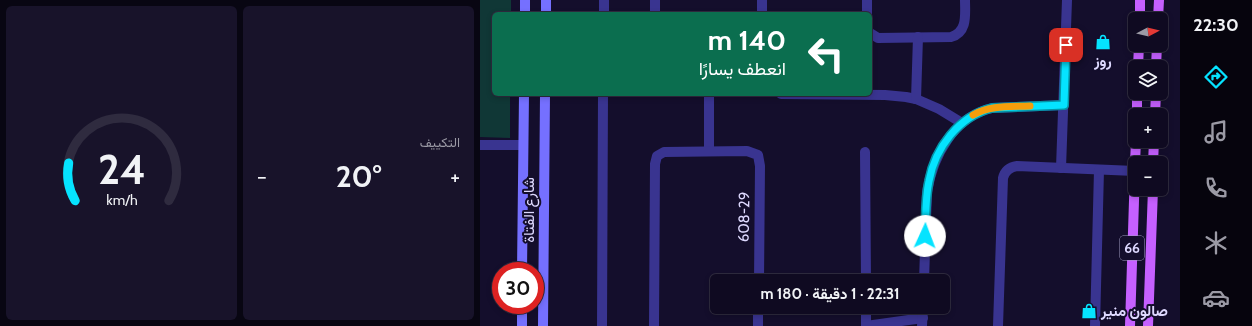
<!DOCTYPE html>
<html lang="ar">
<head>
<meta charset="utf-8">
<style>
  :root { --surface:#0f0a21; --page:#18132a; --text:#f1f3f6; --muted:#9b9aa5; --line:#2f2b3f; --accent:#05e3ff }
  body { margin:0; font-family:Cabin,Vazirmatn,sans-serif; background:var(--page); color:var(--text); direction:rtl; height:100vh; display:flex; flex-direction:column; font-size:15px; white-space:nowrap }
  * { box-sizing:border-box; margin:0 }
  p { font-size:13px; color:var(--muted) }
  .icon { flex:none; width:22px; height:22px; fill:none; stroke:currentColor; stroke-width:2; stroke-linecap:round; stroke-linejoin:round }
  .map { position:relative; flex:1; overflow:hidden; direction:ltr }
  .panel { display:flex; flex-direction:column; gap:6px; padding:6px; background:#080612; width:480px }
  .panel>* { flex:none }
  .guide { position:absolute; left:12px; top:12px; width:380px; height:84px; border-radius:6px; box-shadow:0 2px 6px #0003,0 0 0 1px var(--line); direction:rtl; background:#0b6e4f; color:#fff; overflow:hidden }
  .needle { width:26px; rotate:83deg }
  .controls { position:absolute; left:648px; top:12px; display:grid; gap:8px }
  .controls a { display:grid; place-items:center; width:40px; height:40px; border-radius:6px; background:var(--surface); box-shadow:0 2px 6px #0003,0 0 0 1px var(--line); font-size:20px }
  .speed { position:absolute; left:12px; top:262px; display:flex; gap:8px; font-size:20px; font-weight:700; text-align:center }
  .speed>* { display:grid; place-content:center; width:52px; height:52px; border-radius:50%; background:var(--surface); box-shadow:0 2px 6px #0003,0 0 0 1px var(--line); line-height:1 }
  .speed .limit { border:6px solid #d22; background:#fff; color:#111 }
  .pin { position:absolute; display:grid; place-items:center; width:34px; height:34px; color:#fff; margin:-17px; border-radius:8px; box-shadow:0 2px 6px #0006 }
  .me { position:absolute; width:44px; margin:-22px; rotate:2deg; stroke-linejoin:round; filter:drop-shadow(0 0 3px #0008) }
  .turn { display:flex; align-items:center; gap:14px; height:84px; padding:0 20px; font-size:18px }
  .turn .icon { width:52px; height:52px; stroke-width:2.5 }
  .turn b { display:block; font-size:28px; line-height:34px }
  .big { font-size:30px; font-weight:700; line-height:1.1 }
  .panel .card { flex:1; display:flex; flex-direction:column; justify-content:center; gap:6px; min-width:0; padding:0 14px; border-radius:6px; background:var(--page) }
  .panel .dial { align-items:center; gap:0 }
  .dial svg { height:104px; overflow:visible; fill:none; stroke:var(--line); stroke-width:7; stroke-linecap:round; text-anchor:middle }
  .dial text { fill:var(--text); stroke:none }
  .heat { display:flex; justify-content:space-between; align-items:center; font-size:22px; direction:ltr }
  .panel .tiles { flex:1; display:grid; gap:6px; grid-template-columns:repeat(2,1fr) }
  .trip { position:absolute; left:230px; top:274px; width:240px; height:40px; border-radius:6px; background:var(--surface); box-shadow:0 2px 6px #0003,0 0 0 1px var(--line); font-weight:700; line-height:40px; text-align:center; direction:rtl }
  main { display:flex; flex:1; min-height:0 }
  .menu { display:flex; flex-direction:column; width:72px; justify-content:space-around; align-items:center; background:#06040d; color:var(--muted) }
  .menu .icon { width:28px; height:28px }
  .menu .current { color:var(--accent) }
  .menu b { font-size:18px; color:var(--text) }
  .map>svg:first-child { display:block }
  .green { fill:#103736 }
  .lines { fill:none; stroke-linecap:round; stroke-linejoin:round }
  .street { stroke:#393490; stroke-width:10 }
  .secondary { stroke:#7570ff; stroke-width:10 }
  .primary { stroke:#c560ff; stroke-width:10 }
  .route-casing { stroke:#0394a6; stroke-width:10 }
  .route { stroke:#05e3ff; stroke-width:7 }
  .slow { stroke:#f59e0b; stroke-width:7 }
  .labels { text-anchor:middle; stroke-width:4; stroke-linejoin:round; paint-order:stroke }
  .shield { fill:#140e2c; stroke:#a19cc0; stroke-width:1 }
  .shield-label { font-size:14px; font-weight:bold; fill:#ded9ff }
  .poi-label { font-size:15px; font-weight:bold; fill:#ded9ff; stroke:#140e2c }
  .street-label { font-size:15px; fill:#ded9ff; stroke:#140e2c }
</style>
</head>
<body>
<main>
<nav class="menu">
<b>22:30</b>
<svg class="icon current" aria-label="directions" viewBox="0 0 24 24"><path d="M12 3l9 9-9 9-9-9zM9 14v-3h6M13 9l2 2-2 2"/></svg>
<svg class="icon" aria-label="music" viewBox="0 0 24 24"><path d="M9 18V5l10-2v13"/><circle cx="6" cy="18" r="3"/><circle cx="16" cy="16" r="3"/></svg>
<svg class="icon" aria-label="phone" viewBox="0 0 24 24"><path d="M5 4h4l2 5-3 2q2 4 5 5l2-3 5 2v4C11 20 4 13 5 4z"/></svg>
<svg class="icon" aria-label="climate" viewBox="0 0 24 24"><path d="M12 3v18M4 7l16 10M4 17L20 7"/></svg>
<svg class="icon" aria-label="car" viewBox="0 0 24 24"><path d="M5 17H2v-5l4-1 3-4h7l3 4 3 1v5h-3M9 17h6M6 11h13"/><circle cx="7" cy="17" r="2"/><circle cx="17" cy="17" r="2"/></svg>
</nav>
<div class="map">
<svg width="700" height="326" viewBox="0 0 700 326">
  <rect width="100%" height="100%" fill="#140e2c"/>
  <path class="green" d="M0 0H31V14H14V94H30V138L0 137Z"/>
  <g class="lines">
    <g class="street">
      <path d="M124 14V0"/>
      <path d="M175 14V0"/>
      <path d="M282 14V0"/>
      <path d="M387 14V0"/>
      <path d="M390 33 398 38 471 37C488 32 485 14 485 0"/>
      <path d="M229 94V151"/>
      <path d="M301 94 405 95 426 97 436 99 459 109 482 123"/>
      <path d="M436 99 438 37"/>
      <path d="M0 145H43"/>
      <path d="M385 152 386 281"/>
      <path d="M581 168 587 0"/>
      <path d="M444 281 447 192C453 155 474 117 512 108L584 105"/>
      <path d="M386 307V326"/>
      <path d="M122 326 123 94"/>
      <path d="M174 326 175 164 177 156 184 152 267 151 278 155 280 166 279 281"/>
      <path d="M278 326V307"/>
      <path d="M386 326 443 318"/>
      <path d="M442 326 443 307"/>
      <path d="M518 326 523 178C525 170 530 167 537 166L655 171"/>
      <path d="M615 326 619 170"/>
    </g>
    <g class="secondary">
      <path d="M45 14V0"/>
      <path d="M66 14V0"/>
      <path d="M42 271 44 94"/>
      <path d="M42 326V305"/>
      <path d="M63 326 65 94"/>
    </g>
    <g class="primary">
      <path d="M660 19V0"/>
      <path d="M678 19 679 0"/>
      <path d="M658 67 659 45"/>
      <path d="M676 67 677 45"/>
      <path d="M657 115V93"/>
      <path d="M675 115 676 93"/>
      <path d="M655 163 656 141"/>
      <path d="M673 163 674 141"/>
      <path d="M650 326 655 169"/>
      <path d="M668 326 673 189"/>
    </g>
  </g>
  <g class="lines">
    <defs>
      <path id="route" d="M445 236C446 218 445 199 449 181 455 148 479 116 512 108L584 105 586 45"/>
    </defs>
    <use href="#route" class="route-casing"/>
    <use href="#route" class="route"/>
    <path class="slow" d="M493 115C510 105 531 107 550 106"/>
  </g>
  <defs>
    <symbol id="shop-bare" viewBox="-9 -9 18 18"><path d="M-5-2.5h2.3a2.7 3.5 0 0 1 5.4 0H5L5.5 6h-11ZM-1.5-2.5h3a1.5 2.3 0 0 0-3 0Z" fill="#05e3ff" stroke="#140e2c" stroke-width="2.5" paint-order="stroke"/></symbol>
  </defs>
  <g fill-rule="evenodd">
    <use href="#shop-bare" x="612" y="31" width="22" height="22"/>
    <use href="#shop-bare" x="598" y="300" width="22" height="22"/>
  </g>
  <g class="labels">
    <rect class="shield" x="640" y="236" width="24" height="24" rx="3"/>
    <g class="shield-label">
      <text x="652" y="253">66</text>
    </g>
    <g class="poi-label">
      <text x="623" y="66">روز</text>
      <text x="621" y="316" text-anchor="start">صالون منير</text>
    </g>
    <g class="street-label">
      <text transform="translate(49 210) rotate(-90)" y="5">شارع الفتاة</text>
      <text transform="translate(264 217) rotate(-89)" y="5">608-29</text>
    </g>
  </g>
</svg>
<div class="controls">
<a><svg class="needle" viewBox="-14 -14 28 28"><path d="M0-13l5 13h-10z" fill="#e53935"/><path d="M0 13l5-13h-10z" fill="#9b9aa5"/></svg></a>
<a><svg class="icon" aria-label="layers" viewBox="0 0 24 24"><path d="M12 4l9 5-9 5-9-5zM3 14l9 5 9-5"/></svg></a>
<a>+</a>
<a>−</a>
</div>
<div class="speed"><div class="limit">30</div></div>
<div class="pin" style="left:586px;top:45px;background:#d93025"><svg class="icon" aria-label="arrive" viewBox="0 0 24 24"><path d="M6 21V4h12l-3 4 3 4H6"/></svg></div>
<svg class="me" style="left:445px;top:236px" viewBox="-20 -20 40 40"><circle r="19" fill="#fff"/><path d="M0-13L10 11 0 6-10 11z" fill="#05e3ff"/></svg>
<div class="trip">22:31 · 1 دقيقة · 180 m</div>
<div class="guide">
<div class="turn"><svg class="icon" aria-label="left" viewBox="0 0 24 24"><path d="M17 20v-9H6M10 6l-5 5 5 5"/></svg><div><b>140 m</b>انعطف يسارًا</div></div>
</div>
</div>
<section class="panel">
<div class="tiles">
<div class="card"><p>التكييف</p>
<div class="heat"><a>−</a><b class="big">20°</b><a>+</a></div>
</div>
<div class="card dial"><svg viewBox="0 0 100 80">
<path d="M14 69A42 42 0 1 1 86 69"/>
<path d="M14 69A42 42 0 0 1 9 40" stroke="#05e3ff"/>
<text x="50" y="56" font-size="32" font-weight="700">24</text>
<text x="50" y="72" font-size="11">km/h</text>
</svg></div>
</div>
</section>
</main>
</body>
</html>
